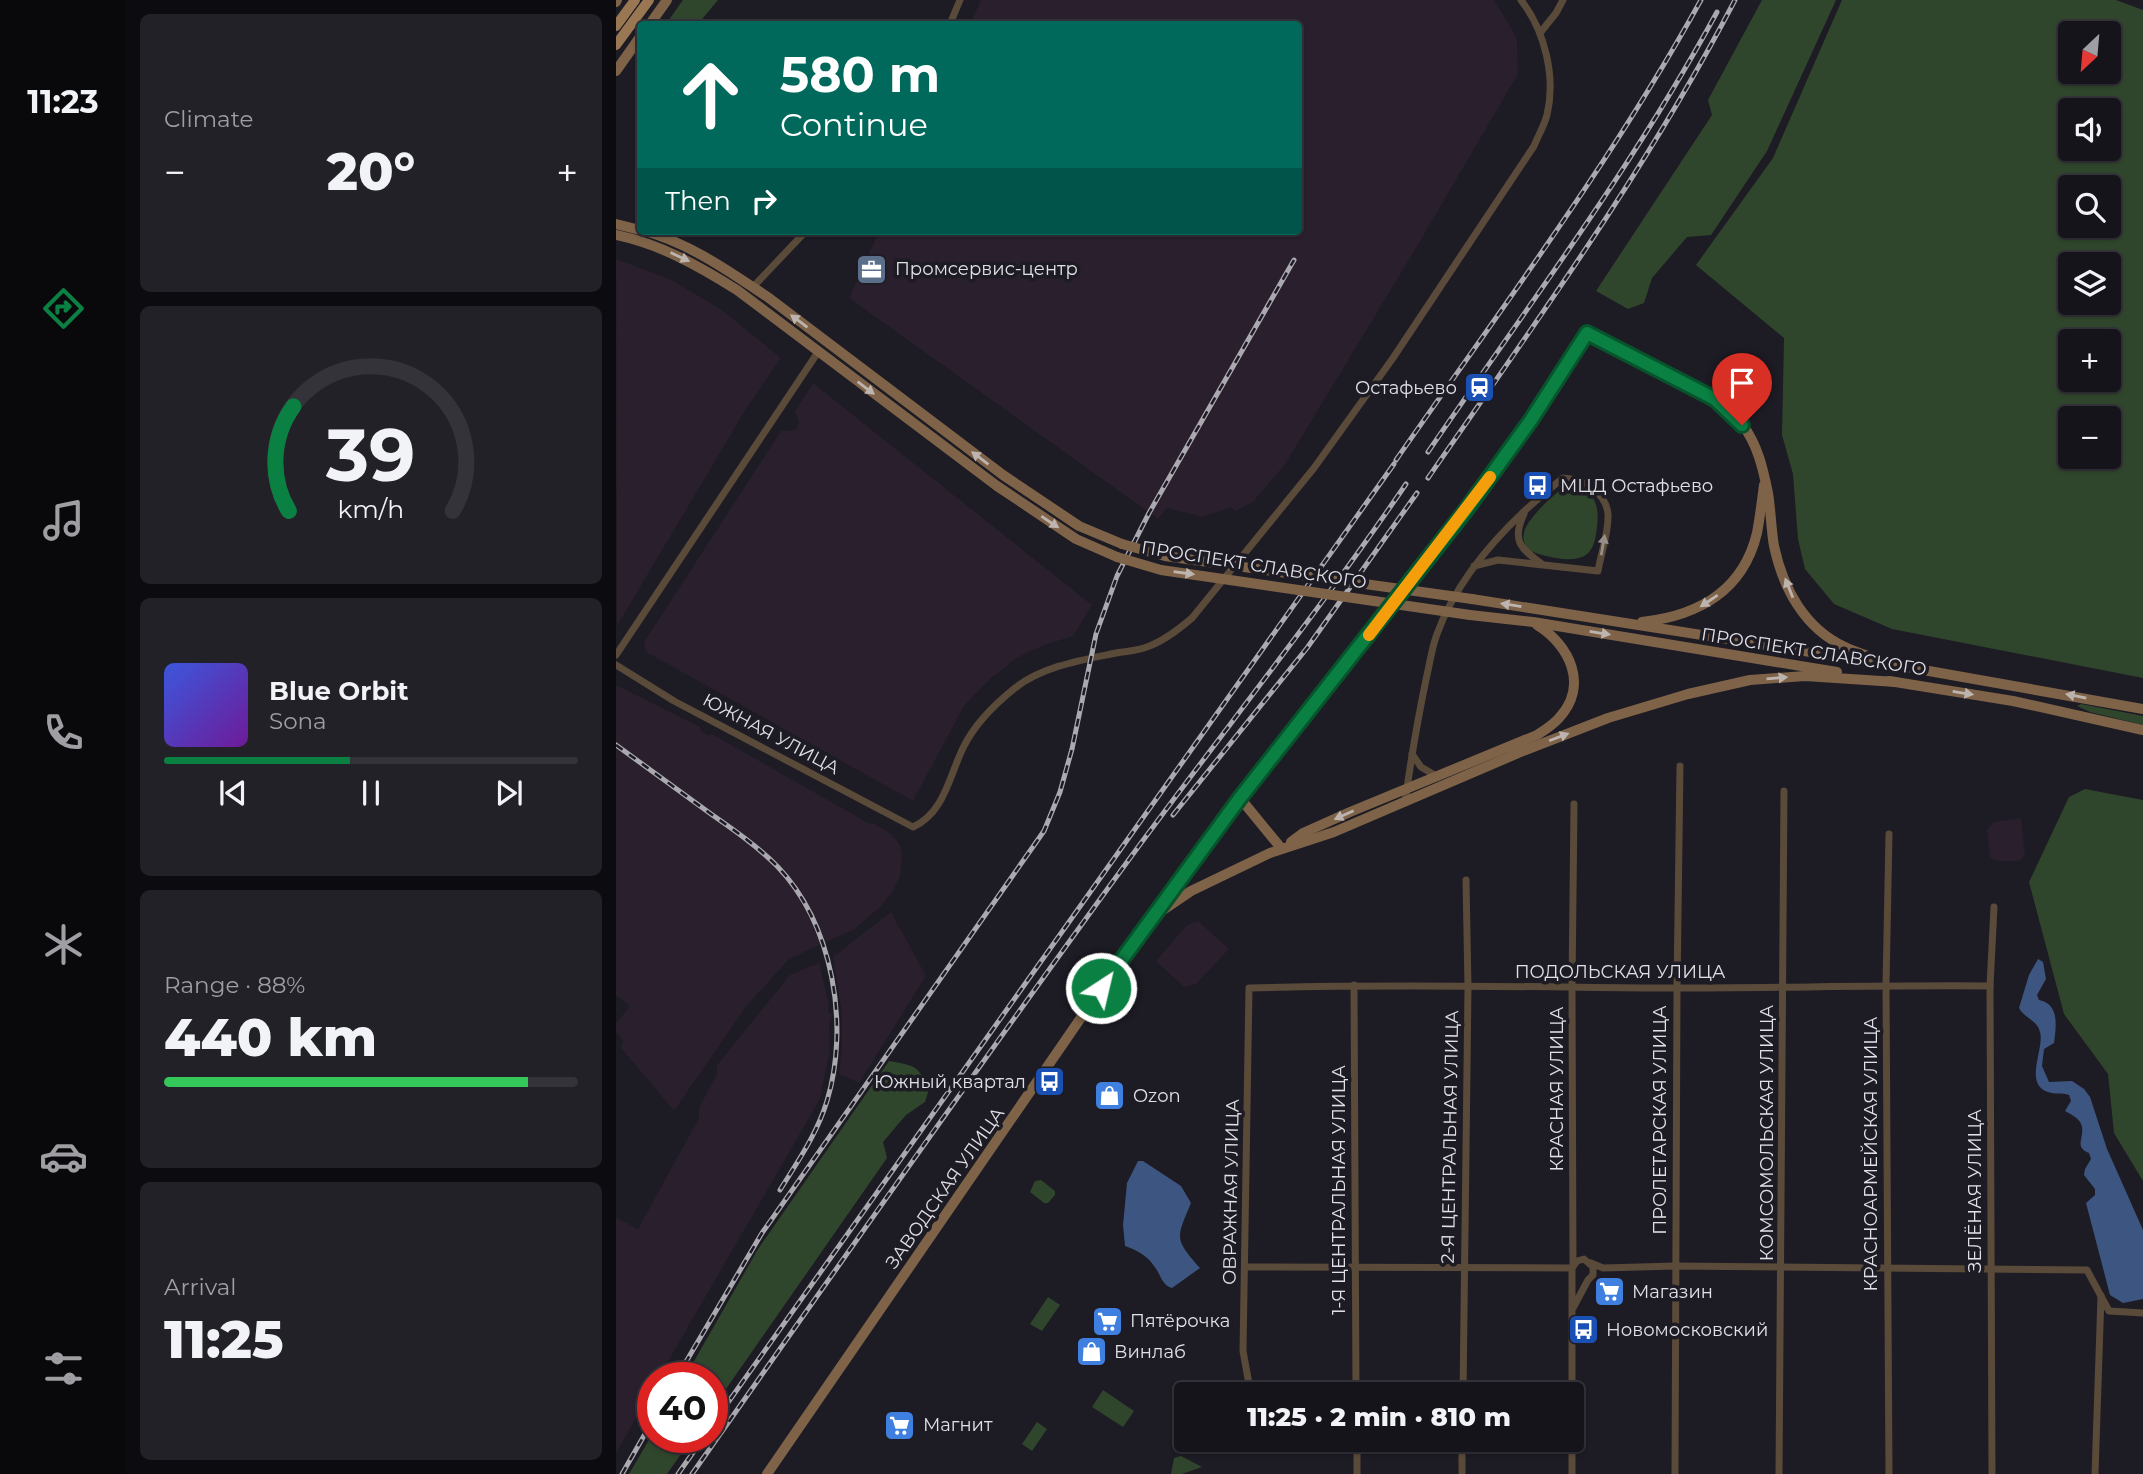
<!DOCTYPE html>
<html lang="en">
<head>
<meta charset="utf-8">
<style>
  :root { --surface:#16141b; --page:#232128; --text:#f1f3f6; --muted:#9e9ea3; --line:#35333a; --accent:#0b8043 }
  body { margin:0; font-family:Montserrat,sans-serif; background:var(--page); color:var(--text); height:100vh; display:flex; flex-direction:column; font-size:26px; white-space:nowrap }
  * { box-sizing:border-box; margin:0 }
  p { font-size:23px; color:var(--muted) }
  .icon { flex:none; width:38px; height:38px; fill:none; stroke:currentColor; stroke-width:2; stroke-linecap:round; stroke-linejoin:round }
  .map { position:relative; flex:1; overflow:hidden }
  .sheet { display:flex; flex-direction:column; gap:14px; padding:14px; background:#0c0b0f; width:490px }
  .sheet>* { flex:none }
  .banner { position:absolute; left:21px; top:21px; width:665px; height:214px; border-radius:7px; box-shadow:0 2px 5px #0004,0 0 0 2px var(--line); background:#00695c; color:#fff; overflow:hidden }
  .needle { width:46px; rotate:206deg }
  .buttons { position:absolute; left:1442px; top:21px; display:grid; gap:14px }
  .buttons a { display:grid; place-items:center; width:63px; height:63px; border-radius:7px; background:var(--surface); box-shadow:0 2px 5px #0004,0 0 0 2px var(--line); font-size:35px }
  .speed { position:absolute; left:21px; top:1362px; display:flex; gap:14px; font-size:35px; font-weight:700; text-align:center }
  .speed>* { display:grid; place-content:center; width:91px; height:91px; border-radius:50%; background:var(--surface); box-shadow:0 2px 5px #0004,0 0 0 2px var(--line); line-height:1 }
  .speed .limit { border:10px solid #d22; background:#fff; color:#111 }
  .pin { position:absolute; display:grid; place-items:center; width:60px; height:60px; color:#fff; margin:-72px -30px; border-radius:50% 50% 50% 0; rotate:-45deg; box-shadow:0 0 7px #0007 }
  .pin .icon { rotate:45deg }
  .me { position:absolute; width:77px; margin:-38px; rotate:35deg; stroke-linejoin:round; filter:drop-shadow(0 0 5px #0008) }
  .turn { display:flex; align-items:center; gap:24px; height:147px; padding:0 28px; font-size:32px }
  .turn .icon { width:91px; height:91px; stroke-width:2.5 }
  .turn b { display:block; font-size:49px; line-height:60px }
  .then { display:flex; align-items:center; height:66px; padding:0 28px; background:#0003; gap:14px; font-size:26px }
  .big { font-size:52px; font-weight:800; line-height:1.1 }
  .sheet .tile { flex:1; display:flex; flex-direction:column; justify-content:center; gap:10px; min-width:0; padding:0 24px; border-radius:10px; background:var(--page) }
  .sheet .dial { align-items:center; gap:0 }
  .dial svg { height:182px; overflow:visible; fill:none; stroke:var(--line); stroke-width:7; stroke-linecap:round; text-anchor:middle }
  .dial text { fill:var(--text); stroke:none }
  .song { display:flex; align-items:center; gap:21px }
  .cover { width:84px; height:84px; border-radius:10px; background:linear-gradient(135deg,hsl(230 70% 55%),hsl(280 70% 35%)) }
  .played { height:7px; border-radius:4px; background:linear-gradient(90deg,var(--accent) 45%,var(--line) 45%) }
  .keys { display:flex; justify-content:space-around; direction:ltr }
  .heat { display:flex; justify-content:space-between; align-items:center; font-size:38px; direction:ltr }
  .charge { height:10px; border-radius:5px; background:linear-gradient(90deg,#34c759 88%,var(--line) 0) }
  .trip { position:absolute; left:558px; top:1382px; width:410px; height:70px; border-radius:7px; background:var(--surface); box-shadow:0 2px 5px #0004,0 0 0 2px var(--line); font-weight:800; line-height:70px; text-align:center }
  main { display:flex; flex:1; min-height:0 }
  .tab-bar { display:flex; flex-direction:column; width:126px; justify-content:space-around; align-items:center; background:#09080b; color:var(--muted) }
  .tab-bar .icon { width:49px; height:49px }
  .tab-bar .selected { color:var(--accent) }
  .tab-bar b { font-size:32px; color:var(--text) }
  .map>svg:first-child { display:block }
  .industrial { fill:#291f2d }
  .green { fill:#30462c; fill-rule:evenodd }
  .water { fill:#3d5681 }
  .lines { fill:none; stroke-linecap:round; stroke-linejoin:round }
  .street { stroke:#5a4a39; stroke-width:7 }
  .secondary { stroke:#7e6348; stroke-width:10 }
  .primary { stroke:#997753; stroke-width:10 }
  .rail-casing { stroke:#aba9b0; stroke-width:5 }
  .rail { stroke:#1d1b24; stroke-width:2.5; stroke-dasharray:8; stroke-linecap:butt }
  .secondary-bridge { stroke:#7e6348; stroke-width:10 }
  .oneway { fill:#beb4af }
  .oneway2 { fill:#978e87 }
  .route-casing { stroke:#07532c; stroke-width:18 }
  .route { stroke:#0b8043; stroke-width:12 }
  .slow { stroke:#f59e0b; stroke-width:12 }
  .labels { text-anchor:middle; stroke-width:7; stroke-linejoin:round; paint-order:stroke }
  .poi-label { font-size:18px; fill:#e1e0e6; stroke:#1d1b24; text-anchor:start }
  .street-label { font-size:18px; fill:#e1e0e6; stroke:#1d1b24 }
</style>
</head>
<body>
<main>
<nav class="tab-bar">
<b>11:23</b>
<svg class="icon selected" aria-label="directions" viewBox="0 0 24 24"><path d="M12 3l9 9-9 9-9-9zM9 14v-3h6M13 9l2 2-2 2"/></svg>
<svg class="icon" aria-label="music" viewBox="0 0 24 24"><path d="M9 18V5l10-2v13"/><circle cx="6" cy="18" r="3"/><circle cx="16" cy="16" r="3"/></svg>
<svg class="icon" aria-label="phone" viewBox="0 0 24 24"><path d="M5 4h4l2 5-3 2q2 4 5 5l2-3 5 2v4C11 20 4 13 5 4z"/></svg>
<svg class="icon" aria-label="climate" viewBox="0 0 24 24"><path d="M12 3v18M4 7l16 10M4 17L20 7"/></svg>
<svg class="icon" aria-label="car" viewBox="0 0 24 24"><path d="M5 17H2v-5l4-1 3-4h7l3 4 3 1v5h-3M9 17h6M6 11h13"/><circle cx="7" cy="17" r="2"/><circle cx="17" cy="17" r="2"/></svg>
<svg class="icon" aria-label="filters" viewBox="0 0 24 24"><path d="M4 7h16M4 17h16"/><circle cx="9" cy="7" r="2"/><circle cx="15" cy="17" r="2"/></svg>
</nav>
<section class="sheet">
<div class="tile"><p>Climate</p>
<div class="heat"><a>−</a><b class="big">20°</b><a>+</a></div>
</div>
<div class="tile dial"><svg viewBox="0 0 100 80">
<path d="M14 69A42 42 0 1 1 86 69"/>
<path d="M14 69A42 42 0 0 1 16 23" stroke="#0b8043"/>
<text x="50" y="56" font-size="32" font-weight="700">39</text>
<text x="50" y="72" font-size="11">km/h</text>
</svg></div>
<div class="tile">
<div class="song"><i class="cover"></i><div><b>Blue Orbit</b><p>Sona</p></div></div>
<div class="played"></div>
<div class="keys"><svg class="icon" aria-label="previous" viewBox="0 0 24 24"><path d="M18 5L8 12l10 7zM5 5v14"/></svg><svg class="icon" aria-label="pause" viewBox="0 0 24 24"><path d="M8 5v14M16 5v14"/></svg><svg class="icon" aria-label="next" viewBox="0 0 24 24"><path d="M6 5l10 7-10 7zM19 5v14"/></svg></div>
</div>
<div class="tile"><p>Range · 88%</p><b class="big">440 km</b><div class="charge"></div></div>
<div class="tile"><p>Arrival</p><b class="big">11:25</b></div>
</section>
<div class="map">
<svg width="1527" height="1474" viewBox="0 0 1527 1474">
  <rect width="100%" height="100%" fill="#1d1b24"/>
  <g class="industrial">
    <path d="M365 0H878L901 38 902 74 800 248 670 463 637 502 619 511 615 507 587 517 551 508 542 519 233 298 263 231H682V24H354Z"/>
    <path d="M0 259 54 279 106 310 165 358 130 409 1 626Z"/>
    <path d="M197 383 476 605 457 636 426 646 401 658 374 679 348 706 297 801 30 652 28 642 165 431 179 430 183 423 179 411Z"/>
    <path d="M0 685 84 727 85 731 92 735 96 734 254 824H259L275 834 284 845 286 855 284 877 275 894 264 907 239 929 173 959 129 1008 58 1111 5 1048 7 1041 0 1032V1023L14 1006 0 995Z"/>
    <path d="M1405 818 1409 856 1403 861H1381L1374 857 1371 830 1378 822Z"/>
    <path d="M275 912 310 976 243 1083 223 1074 226 1045V1015L217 957Z"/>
    <path d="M582 921 613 949 580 984 568 987 540 961 571 925Z"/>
    <path d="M203 963 213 1004 212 1012 217 1015 213 1022 214 1050 204 1099 43 1377H37V1389L0 1453V1217L22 1229 83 1118V1108L101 1073V1065L174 975Z"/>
  </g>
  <g class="green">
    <path d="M67 0H102L82 24H50Z"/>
    <path d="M1146 0H1220L1151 151 1095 235 1071 237 1036 278 1028 303 1012 309 980 291 1096 115 1092 100Z"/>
    <path d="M1226 0H1500L1527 10V678L1276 629 1218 604 1189 569 1182 539 1177 474 1166 435 1168 338 1080 265 1157 158ZM1454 33H1493V72H1454ZM1493 110V149H1454V110ZM1493 187V226H1454V187ZM1454 264H1493V303H1454ZM1454 341H1493V380H1454ZM1454 418H1493V457H1454Z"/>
    <path d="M951 486C983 488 984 510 980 534 979 541 977 549 971 554 958 565 926 556 912 550 909 544 906 540 908 533 909 521 940 491 951 486Z"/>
    <path d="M1465 704 1527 716V725L1474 712 1461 706Z"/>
    <path d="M1469 789 1527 800V1181L1498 1133 1492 1074 1448 1014 1413 882 1453 797Z"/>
    <path d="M273 1061C299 1066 301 1064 313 1089L309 1102 290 1115 267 1142 271 1158 96 1409V1377H69L142 1249Z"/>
    <path d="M425 1180 439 1191V1195L432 1203H428L414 1192 419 1181Z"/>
    <path d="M432 1297 444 1305 426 1331 414 1324Z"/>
    <path d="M487 1390 518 1411 507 1427 476 1407Z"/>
    <path d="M421 1422 431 1429 416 1451 406 1444Z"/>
    <path d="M37 1433V1437H77L51 1474H13Z"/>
    <path d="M565 1456 586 1467 566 1474H555L558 1458Z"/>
  </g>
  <g class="water">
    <path d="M1422 959 1427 962 1430 979 1421 995 1423 1000C1444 1004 1440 1027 1438 1043L1428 1049 1426 1066 1433 1082 1456 1081 1468 1089 1474 1097 1491 1149 1527 1230V1299L1507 1303 1494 1295 1470 1203 1479 1195V1189L1468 1175 1469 1169 1475 1159 1473 1153C1458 1147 1468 1139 1466 1127 1465 1119 1456 1115 1449 1111L1455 1101 1453 1095C1446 1092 1439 1095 1432 1092 1407 1084 1429 1048 1424 1032 1421 1020 1408 1018 1403 1008L1413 975Z"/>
    <path d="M522 1161H527L565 1186 575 1203C560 1239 558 1238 584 1268L556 1288C545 1285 545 1274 538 1266 531 1255 520 1250 509 1246L507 1225 511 1183Z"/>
  </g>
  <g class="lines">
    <g class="street">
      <path d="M334 24 344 0"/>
      <path d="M924 33 940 13 947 0"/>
      <path d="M137 287 190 231"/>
      <path d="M908 514C895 541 905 549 926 564"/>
      <path d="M0 655 202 352"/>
      <path d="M0 665 58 701 297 827C328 813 333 777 347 748 358 725 379 704 399 688 427 666 466 660 500 653 510 651 521 651 531 647 548 641 562 630 576 618L698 468 777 358 918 146C922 136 928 126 931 115 940 77 929 31 905 0"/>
      <path d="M796 754 805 767 822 777"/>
      <path d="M789 802C795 759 802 717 811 675 814 662 816 647 821 634 844 571 895 519 947 478 966 479 990 492 992 514 993 532 985 553 982 571L882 560 858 566"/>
      <path d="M1273 834 1270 985 1273 1474"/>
      <path d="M738 985 740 1395"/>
      <path d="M975 1263 987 1268 1060 1266 1471 1270 1493 1311 1527 1313"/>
      <path d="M957 1266 956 987 958 804"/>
      <path d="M630 1267 956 1268"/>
      <path d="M635 1395 627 1351 633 988C774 984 916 987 1057 988 1163 988 1268 985 1374 986"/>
      <path d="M847 1395 852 987 850 880"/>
      <path d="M653 1440V1442"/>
      <path d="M741 1440V1474"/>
      <path d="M846 1474V1440"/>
      <path d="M956 1474V1268L961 1261 968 1259 977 1267V1275L972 1280 957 1308"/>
      <path d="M1059 1474 1061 988 1064 766"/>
      <path d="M1163 1474 1168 791"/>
      <path d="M1376 1474 1374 986 1378 907"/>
      <path d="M1479 1474 1485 1296"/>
    </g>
    <g class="secondary">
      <path d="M0 2 1 0"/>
      <path d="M34 24 51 0"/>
      <path d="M0 71 24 37"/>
      <path d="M0 224 24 230"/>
      <path d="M29 231C75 244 114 272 153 298L387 475 463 526 506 544"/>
      <path d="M0 235C44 244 83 266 121 290L381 486 460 539 501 557"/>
      <path d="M856 599 1258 662"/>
      <path d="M854 615 917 622 1221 672"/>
      <path d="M1026 622C1082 616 1127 591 1141 533 1144 517 1146 500 1148 485"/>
      <path d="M1279 665 1527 709"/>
      <path d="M1273 681 1397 701 1527 730"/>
      <path d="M624 798 665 848"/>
      <path d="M675 842 687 833 734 812 921 735C929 730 937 725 943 718 973 686 954 645 921 625"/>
      <path d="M544 912 575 891 654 853 718 832 907 751 992 718 1072 694 1134 680 1189 676 1280 682"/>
      <path d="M151 1474 526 929 624 798 855 504 915 420 971 333C1014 355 1098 387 1126 424 1142 445 1147 469 1152 493 1155 511 1155 529 1158 546 1167 588 1188 628 1229 647 1246 655 1266 660 1284 666"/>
    </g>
    <g class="primary">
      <path d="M0 26 19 0"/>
      <path d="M0 45 33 0"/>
    </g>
    <defs>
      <g id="rail">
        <path d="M812 452C911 307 1017 167 1101 12"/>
        <path d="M780 460C885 309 996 161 1085 0"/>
        <path d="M812 478C920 322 1031 169 1119 0"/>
        <path d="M0 745C32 768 63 791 95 814 118 830 141 846 161 866 217 924 234 1025 211 1101 201 1134 182 1161 164 1190"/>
        <path d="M557 815 691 648 801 493"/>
        <path d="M61 1377 146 1233 428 831 444 792 456 749 480 634 501 576 533 513 678 260"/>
        <path d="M96 1425 778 464"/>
        <path d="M6 1474 37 1420"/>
        <path d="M62 1474 88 1437"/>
        <path d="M76 1474C218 1272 360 1069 506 869 600 740 700 616 790 484"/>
      </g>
    </defs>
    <use href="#rail" class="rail-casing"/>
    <use href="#rail" class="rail"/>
    <g class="secondary-bridge">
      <path d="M506 544 549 556 856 599"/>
      <path d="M501 557 545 570 854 615"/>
    </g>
  </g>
  <defs><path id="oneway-solid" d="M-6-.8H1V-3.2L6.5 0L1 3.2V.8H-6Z" transform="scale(1.75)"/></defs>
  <g class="oneway">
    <use href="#oneway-solid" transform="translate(64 257) rotate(25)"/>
    <use href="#oneway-solid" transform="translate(183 321) rotate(-143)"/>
    <use href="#oneway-solid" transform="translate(250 388) rotate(37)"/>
    <use href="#oneway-solid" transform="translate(364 458) rotate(-143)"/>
    <use href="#oneway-solid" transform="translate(434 522) rotate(34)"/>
    <use href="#oneway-solid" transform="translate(568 573) rotate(8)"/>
    <use href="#oneway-solid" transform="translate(1173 588) rotate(-112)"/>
    <use href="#oneway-solid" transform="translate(1093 601) rotate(146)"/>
    <use href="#oneway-solid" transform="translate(895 605) rotate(-171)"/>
    <use href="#oneway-solid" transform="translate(984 633) rotate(9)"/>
    <use href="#oneway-solid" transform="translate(1161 678) rotate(-5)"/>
    <use href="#oneway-solid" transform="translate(1347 693) rotate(9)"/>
    <use href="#oneway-solid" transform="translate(1460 696) rotate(-169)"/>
    <use href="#oneway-solid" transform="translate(943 737) rotate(-21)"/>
    <use href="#oneway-solid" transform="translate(728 815) rotate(156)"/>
  </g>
  <use class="oneway2" href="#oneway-solid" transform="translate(987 545) rotate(-80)"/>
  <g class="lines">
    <defs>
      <path id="route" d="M485 988 624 798 850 510 915 420 971 333 1099 399 1126 425"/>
    </defs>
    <use href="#route" class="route-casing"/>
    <use href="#route" class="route"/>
    <path class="slow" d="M753 635 874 477"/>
  </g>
  <defs>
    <symbol id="office-square" viewBox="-11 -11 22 22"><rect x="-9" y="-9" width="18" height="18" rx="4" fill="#5c6f8a" stroke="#1d1b24"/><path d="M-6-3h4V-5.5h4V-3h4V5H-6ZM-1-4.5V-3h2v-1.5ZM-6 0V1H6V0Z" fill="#fff"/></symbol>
    <symbol id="station-square" viewBox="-11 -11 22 22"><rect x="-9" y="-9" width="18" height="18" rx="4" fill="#1a4fb4" stroke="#1d1b24"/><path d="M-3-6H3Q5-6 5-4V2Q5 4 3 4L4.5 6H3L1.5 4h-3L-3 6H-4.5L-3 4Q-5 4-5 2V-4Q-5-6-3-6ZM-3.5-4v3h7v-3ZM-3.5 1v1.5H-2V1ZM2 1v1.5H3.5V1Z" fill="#fff"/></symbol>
    <symbol id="bus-square" viewBox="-11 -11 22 22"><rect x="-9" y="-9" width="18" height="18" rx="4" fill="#1a4fb4" stroke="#1d1b24"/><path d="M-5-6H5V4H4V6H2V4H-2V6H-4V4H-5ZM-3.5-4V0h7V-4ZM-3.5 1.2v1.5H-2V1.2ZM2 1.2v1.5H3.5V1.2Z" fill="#fff"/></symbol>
    <symbol id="shop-square" viewBox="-11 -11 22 22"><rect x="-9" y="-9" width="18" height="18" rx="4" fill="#3f7fe0" stroke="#1d1b24"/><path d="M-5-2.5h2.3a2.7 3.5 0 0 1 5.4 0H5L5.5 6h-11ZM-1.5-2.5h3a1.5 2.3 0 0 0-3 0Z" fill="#fff"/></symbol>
    <symbol id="supermarket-square" viewBox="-11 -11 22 22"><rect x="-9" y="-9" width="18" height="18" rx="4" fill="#3f7fe0" stroke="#1d1b24"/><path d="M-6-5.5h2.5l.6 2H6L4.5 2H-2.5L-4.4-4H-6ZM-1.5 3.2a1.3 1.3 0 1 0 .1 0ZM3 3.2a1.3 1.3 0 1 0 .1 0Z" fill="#fff"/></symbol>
  </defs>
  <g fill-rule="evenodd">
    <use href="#office-square" x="238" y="252" width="35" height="35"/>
    <use href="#station-square" x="846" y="370" width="35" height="35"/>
    <use href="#bus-square" x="904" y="468" width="35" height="35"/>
    <use href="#bus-square" x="416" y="1064" width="35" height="35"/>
    <use href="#shop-square" x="476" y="1078" width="35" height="35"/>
    <use href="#supermarket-square" x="976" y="1274" width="35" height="35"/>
    <use href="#supermarket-square" x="474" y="1304" width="35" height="35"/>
    <use href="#bus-square" x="950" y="1312" width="35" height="35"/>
    <use href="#shop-square" x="458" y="1334" width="35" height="35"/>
    <use href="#supermarket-square" x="266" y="1408" width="35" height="35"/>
  </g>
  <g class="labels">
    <g class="poi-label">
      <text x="279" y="275">Промсервис-центр</text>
      <text x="841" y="394" text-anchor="end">Остафьево</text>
      <text x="944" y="492">МЦД Остафьево</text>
      <text x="410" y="1088" text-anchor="end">Южный квартал</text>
      <text x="517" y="1102">Ozon</text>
      <text x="1016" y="1298">Магазин</text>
      <text x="514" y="1327">Пятёрочка</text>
      <text x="990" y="1336">Новомосковский</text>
      <text x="498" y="1358">Винлаб</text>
      <text x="307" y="1431">Магнит</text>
    </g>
    <g class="street-label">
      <text transform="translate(638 565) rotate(9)" y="6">ПРОСПЕКТ СЛАВСКОГО</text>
      <text transform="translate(1198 652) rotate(9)" y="6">ПРОСПЕКТ СЛАВСКОГО</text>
      <text transform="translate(155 734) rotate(28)" y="6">ЮЖНАЯ УЛИЦА</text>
      <text x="1004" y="978">ПОДОЛЬСКАЯ УЛИЦА</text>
      <text transform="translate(941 1089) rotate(-90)" y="6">КРАСНАЯ УЛИЦА</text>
      <text transform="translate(1044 1120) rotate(-90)" y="6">ПРОЛЕТАРСКАЯ УЛИЦА</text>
      <text transform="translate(1151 1133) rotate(-90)" y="6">КОМСОМОЛЬСКАЯ УЛИЦА</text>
      <text transform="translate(834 1137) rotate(-89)" y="6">2-Я ЦЕНТРАЛЬНАЯ УЛИЦА</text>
      <text transform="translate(1255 1154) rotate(-90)" y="6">КРАСНОАРМЕЙСКАЯ УЛИЦА</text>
      <text transform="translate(329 1188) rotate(-55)" y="6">ЗАВОДСКАЯ УЛИЦА</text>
      <text transform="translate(723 1190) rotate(-90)" y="6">1-Я ЦЕНТРАЛЬНАЯ УЛИЦА</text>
      <text transform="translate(1359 1191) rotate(-90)" y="6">ЗЕЛЁНАЯ УЛИЦА</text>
      <text transform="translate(615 1192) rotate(-89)" y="6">ОВРАЖНАЯ УЛИЦА</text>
    </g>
  </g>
</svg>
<div class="buttons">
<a><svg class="needle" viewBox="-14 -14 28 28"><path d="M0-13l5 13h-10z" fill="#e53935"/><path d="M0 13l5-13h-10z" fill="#9e9ea3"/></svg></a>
<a><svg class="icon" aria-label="sound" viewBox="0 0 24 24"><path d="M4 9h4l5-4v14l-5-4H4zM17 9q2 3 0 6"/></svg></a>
<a><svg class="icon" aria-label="search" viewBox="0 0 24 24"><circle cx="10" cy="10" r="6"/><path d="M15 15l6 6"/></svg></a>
<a><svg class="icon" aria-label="layers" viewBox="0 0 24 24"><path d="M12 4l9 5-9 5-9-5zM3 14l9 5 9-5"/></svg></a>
<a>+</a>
<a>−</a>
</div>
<div class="speed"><div class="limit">40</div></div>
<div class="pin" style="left:1126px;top:425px;background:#d93025"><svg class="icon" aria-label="arrive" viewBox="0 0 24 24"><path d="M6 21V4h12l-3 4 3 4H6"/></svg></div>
<svg class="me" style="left:485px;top:988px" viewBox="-20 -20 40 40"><circle r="17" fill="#0b8043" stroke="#fff" stroke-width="3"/><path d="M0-11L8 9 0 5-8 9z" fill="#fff"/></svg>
<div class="trip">11:25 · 2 min · 810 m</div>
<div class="banner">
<div class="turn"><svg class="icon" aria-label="ahead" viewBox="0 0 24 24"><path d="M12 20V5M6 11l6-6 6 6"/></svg><div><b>580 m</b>Continue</div></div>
<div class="then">Then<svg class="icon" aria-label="right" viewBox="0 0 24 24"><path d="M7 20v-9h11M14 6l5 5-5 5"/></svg></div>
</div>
</div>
</main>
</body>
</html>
